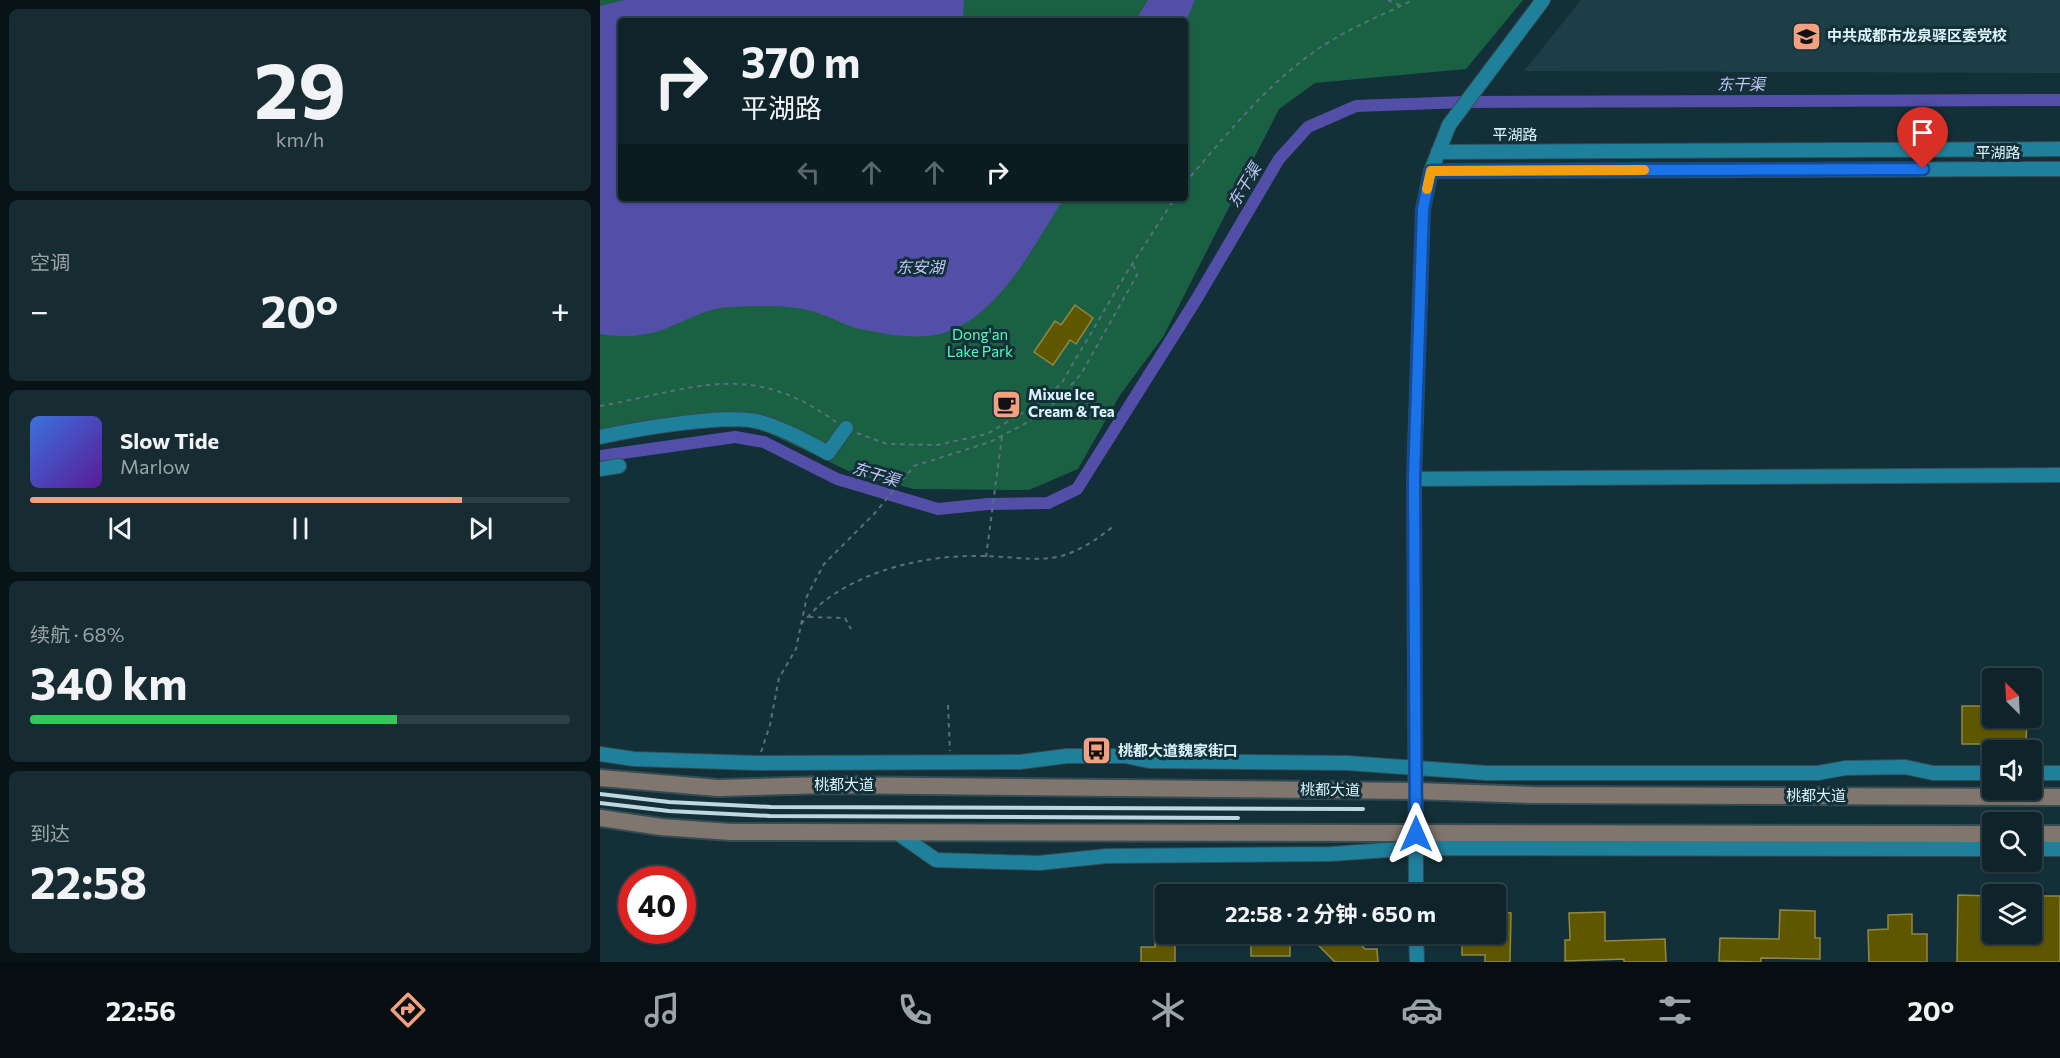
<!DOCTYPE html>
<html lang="zh">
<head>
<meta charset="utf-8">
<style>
  :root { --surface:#0e232a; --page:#172b32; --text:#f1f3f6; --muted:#9ba4a8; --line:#2e4047; --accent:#f2a080 }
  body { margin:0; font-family:Commissioner,"Noto Sans SC",sans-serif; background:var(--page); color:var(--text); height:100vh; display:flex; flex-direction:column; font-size:22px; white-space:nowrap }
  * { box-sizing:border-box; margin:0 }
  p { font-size:20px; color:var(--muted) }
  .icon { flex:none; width:33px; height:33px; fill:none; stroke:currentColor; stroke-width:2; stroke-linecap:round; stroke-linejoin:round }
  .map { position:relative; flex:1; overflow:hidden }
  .drawer { display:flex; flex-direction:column; gap:9px; padding:9px; background:#081317; width:600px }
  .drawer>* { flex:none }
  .top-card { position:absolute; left:18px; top:18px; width:570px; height:183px; border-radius:6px; box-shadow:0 2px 4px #0004,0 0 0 2px var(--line); background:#0e232a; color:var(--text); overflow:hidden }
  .needle { width:39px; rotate:336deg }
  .controls { position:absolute; left:1382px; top:668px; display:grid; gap:12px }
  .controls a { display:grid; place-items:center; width:60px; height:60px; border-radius:6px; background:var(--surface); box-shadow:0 2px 4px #0004,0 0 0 2px var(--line); font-size:30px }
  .speed { position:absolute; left:18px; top:866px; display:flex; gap:12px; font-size:30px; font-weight:700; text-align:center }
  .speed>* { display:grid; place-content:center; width:78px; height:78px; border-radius:50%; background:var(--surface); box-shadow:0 2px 4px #0004,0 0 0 2px var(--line); line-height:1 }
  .speed .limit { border:9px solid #d22; background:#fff; color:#111 }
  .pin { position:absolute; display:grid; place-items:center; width:51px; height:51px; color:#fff; margin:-62px -26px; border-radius:50% 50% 50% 0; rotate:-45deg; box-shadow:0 0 6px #0007 }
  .pin .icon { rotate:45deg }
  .me { position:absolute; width:66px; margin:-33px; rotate:0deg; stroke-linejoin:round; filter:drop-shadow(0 0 4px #0008) }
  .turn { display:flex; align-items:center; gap:21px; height:126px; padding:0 24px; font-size:27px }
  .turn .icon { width:78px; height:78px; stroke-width:2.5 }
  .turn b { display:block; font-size:42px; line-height:51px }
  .lanes { display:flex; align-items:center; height:57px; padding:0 24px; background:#0003; justify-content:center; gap:30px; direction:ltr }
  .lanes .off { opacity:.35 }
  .big { font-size:45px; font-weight:700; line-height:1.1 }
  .drawer .tile { flex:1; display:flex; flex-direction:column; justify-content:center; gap:9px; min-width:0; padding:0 21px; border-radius:9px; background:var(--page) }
  .drawer .dial { align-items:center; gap:0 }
  .dial b { font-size:78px; line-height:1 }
  .song { display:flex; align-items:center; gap:18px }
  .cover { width:72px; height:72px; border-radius:9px; background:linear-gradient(135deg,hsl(220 70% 55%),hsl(270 70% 35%)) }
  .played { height:6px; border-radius:3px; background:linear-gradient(90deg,var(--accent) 80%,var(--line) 80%) }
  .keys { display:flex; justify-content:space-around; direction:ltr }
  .heat { display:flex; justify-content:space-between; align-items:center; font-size:33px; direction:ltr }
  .charge { height:9px; border-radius:4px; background:linear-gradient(90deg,#34c759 68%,var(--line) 0) }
  .trip { position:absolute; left:555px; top:884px; width:351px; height:60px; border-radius:6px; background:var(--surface); box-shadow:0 2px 4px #0004,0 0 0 2px var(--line); font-weight:700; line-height:60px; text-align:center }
  .menu { display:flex; height:96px; justify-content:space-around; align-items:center; background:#060e11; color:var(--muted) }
  .menu .icon { width:42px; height:42px }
  .menu .current { color:var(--accent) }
  .menu b { font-size:27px; color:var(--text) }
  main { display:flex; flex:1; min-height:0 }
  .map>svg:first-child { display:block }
  .built { fill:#1d3d47 }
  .green { fill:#1a6144; fill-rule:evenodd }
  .water { fill:#534fa9 }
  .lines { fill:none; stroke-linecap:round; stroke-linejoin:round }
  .canal { stroke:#534fa9; stroke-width:12 }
  .building { fill:#5f5600; stroke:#928840; stroke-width:1.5 }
  .minor-casing { stroke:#344c54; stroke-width:16 }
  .major-casing { stroke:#344c54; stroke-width:20 }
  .path { stroke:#56717a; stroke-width:2; stroke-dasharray:4.5 4.5; stroke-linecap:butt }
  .minor { stroke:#1f809c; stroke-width:14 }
  .major { stroke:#81766e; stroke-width:16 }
  .rail { stroke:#bed7e0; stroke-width:4 }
  .route-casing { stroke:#114b97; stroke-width:15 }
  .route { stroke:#1a73e8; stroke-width:10 }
  .slow { stroke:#f59e0b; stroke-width:10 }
  .labels { text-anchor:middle; stroke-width:6; stroke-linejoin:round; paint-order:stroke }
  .poi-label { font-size:15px; font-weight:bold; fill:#daf2fb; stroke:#132f38; text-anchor:start }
  .street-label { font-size:15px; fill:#daf2fb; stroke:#132f38 }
  .park-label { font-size:15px; fill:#52fcb6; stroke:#132f38 }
  .water-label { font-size:16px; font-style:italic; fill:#c1c5f5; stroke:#132f38 }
</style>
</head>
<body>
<main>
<section class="drawer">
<div class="tile dial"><b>29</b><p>km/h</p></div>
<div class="tile"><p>空调</p>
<div class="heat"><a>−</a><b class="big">20°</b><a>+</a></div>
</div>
<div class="tile">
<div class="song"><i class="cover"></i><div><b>Slow Tide</b><p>Marlow</p></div></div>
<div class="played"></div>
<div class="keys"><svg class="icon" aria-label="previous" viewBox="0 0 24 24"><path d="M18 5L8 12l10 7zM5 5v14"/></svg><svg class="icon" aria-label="pause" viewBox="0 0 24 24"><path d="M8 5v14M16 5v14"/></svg><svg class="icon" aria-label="next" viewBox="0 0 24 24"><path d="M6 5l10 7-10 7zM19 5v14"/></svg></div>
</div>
<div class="tile"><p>续航 · 68%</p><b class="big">340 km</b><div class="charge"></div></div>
<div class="tile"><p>到达</p><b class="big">22:58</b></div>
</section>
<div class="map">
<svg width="1460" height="962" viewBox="0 0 1460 962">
  <rect width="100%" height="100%" fill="#132f38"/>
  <path class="built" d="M981 0H1460V73L924 71Z"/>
  <path class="green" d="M0 0H923L866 69 715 83 679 109 563 337 520 395 478 469 429 490 314 489 257 475 152 425 50 427 0 433ZM21 21H585V198H21Z"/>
  <g class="water">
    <path d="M25 0H364L363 21H21V198H464C433 246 393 330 328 336 304 338 279 333 256 328 242 324 231 317 218 313 191 304 159 306 132 307 105 307 83 323 59 331 40 337 19 337 0 334V6Z"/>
    <path d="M548 0H595L585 23V21H535Z"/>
  </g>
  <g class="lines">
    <path class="canal" d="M1 456 135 437 164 442 237 479 338 509 388 504 448 503 477 489 596 300 679 159 708 127 756 106 864 102 1460 100"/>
  </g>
  <g class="building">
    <path d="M475 305 493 318 476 344 470 340 453 365 434 352 455 321 461 325Z"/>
    <path d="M1362 706H1392V717H1427L1426 744H1362Z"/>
    <path d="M1358 895 1392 896V933H1431V896H1460V962H1357Z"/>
    <path d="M1180 910 1215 911V938H1220V959L1161 958V962L1119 961 1120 938 1179 939Z"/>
    <path d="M896 912 911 913 910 962H885V955H862V933H896Z"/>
    <path d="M1005 912V941L1065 939 1066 962H1024V959L965 961V940H970L969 913Z"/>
    <path d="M1312 914V934H1327V962H1269L1268 930 1288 929V915Z"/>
    <path d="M555 932 575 933V962H541V947H555Z"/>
    <rect x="651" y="933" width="39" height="23"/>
    <path d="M706 933H750L765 949H777L778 962H735Z"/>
  </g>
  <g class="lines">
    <defs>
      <g id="minor">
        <path d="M838 152 1460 149"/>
        <path d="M831 171 1460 169"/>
        <path d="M0 437C36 429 127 413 160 422 184 429 206 441 228 453L246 428"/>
        <path d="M0 469 19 466"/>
        <path d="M814 479 1460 475"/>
        <path d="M0 754 34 759 157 763 420 762 467 756H525L549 761 747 763 887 773H1218L1245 768 1305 767 1333 773H1392"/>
        <path d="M1431 773H1460"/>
        <path d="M296 832 336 860 439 863 507 856 731 854 816 848 1392 849"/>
        <path d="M1431 849H1460"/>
        <path d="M816 894 814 479 823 209 831 171 849 125 943 0"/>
        <path d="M816 933 817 962"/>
      </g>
      <g id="major">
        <path d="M0 778 118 788 227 785 816 791 932 795 1460 797"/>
        <path d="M0 818 61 827 131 832 1392 834"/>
        <path d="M1431 834H1460"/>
      </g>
    </defs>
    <use href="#minor" class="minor-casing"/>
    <use href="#major" class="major-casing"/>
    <g class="path">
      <path d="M788 0 801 6"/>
      <path d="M585 183C629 132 674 74 734 39 759 24 787 13 813 0"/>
      <path d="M0 406C95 389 149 359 236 422"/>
      <path d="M257 433 287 444 337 445 387 434 434 406 461 384 527 272 575 198"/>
      <path d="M386 557 402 436"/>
      <path d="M209 617 245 618 251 629"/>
      <path d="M201 624C209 616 217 606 227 599 267 570 321 557 369 556 439 555 454 574 515 525"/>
      <path d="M348 705 350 751"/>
      <path d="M161 752 170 725 179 678 196 649 207 596 224 564 274 514 314 466 390 442 428 422 458 400 481 374 537 275 533 264"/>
    </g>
    <use href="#minor" class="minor"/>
    <use href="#major" class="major"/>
    <g class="rail">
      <path d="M0 794 69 802 171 807 763 809"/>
      <path d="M0 803 69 811 170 816 638 818"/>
    </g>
  </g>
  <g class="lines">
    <defs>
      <path id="route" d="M816 834 814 479 823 209 831 171 1323 169"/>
    </defs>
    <use href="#route" class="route-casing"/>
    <use href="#route" class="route"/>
    <path class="slow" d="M827 189 831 171 1044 170"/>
  </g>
  <defs>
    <symbol id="school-square" viewBox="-11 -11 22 22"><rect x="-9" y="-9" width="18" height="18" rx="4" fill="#f2a080" stroke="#132f38"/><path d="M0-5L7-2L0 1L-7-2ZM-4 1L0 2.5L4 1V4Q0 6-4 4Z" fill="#111"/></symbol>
    <symbol id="cafe-square" viewBox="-11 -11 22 22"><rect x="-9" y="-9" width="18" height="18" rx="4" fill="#f2a080" stroke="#132f38"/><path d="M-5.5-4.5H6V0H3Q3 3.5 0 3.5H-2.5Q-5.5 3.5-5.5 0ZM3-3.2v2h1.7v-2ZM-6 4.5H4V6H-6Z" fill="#111"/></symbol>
    <symbol id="bus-square" viewBox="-11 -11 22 22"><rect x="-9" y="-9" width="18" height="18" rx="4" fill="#f2a080" stroke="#132f38"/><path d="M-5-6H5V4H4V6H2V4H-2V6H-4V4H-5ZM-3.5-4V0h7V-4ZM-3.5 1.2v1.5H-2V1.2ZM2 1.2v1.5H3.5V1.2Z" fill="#111"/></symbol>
  </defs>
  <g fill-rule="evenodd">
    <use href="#school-square" x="1190" y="20" width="33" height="33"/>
    <use href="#cafe-square" x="390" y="388" width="33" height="33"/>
    <use href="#bus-square" x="480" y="734" width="33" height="33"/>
  </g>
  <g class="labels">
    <g class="poi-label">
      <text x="1227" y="41">中共成都市龙泉驿区委党校</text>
      <text x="428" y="400">Mixue Ice<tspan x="428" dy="17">Cream &amp; Tea</tspan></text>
      <text x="518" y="756">桃都大道魏家街口</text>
    </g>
    <g class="street-label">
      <text x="915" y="140">平湖路</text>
      <text x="1398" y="158">平湖路</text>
      <text x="244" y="790">桃都大道</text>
      <text transform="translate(730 790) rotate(1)" y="5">桃都大道</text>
      <text x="1216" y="801">桃都大道</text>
    </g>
    <g class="park-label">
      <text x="380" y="340">Dong'an<tspan x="380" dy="17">Lake Park</tspan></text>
    </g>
    <g class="water-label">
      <text x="1141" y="90">东干渠</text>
      <text transform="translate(644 185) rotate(-59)" y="6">东干渠</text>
      <text x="320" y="273">东安湖</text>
      <text transform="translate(276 474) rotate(17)" y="6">东干渠</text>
    </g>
  </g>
</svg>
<div class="controls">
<a><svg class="needle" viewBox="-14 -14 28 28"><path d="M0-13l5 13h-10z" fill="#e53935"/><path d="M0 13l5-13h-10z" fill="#9ba4a8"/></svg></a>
<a><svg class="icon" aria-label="sound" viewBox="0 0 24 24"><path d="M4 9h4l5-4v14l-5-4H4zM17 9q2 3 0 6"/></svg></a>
<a><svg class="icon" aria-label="search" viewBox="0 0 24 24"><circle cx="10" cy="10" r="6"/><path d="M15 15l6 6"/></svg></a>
<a><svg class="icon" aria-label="layers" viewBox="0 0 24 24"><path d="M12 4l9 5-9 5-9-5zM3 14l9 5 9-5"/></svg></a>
</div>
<div class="speed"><div class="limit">40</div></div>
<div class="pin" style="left:1323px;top:169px;background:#d93025"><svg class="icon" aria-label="arrive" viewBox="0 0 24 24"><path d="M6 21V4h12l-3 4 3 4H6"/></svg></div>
<svg class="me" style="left:816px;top:834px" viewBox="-20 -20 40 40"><path d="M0-17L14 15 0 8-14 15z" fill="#1a73e8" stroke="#fff" stroke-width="4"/></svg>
<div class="trip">22:58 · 2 分钟 · 650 m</div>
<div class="top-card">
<div class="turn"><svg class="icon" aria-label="right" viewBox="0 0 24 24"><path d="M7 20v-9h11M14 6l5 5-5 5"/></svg><div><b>370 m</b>平湖路</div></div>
<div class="lanes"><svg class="icon off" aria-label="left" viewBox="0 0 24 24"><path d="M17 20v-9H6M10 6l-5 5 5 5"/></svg><svg class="icon off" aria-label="ahead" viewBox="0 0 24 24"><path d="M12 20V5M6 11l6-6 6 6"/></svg><svg class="icon off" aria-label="ahead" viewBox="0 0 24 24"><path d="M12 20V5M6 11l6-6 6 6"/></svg><svg class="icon" aria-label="right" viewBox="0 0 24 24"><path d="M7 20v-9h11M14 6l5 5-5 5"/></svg></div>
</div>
</div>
</main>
<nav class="menu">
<b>22:56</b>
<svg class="icon current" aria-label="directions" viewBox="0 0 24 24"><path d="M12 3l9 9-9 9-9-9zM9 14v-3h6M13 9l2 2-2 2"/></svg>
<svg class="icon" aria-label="music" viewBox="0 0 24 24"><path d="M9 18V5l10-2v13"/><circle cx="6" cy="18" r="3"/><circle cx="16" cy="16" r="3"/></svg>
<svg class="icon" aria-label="phone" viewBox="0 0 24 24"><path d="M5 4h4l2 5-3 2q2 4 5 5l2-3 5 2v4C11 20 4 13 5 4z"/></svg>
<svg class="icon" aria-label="climate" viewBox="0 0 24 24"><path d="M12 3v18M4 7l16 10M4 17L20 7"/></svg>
<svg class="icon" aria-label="car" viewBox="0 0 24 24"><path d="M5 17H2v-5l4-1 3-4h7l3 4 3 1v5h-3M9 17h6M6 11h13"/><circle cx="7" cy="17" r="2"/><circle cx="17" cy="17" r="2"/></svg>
<svg class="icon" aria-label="filters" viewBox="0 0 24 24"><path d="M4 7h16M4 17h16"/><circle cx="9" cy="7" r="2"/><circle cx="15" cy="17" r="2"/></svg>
<b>20°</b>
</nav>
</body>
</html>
